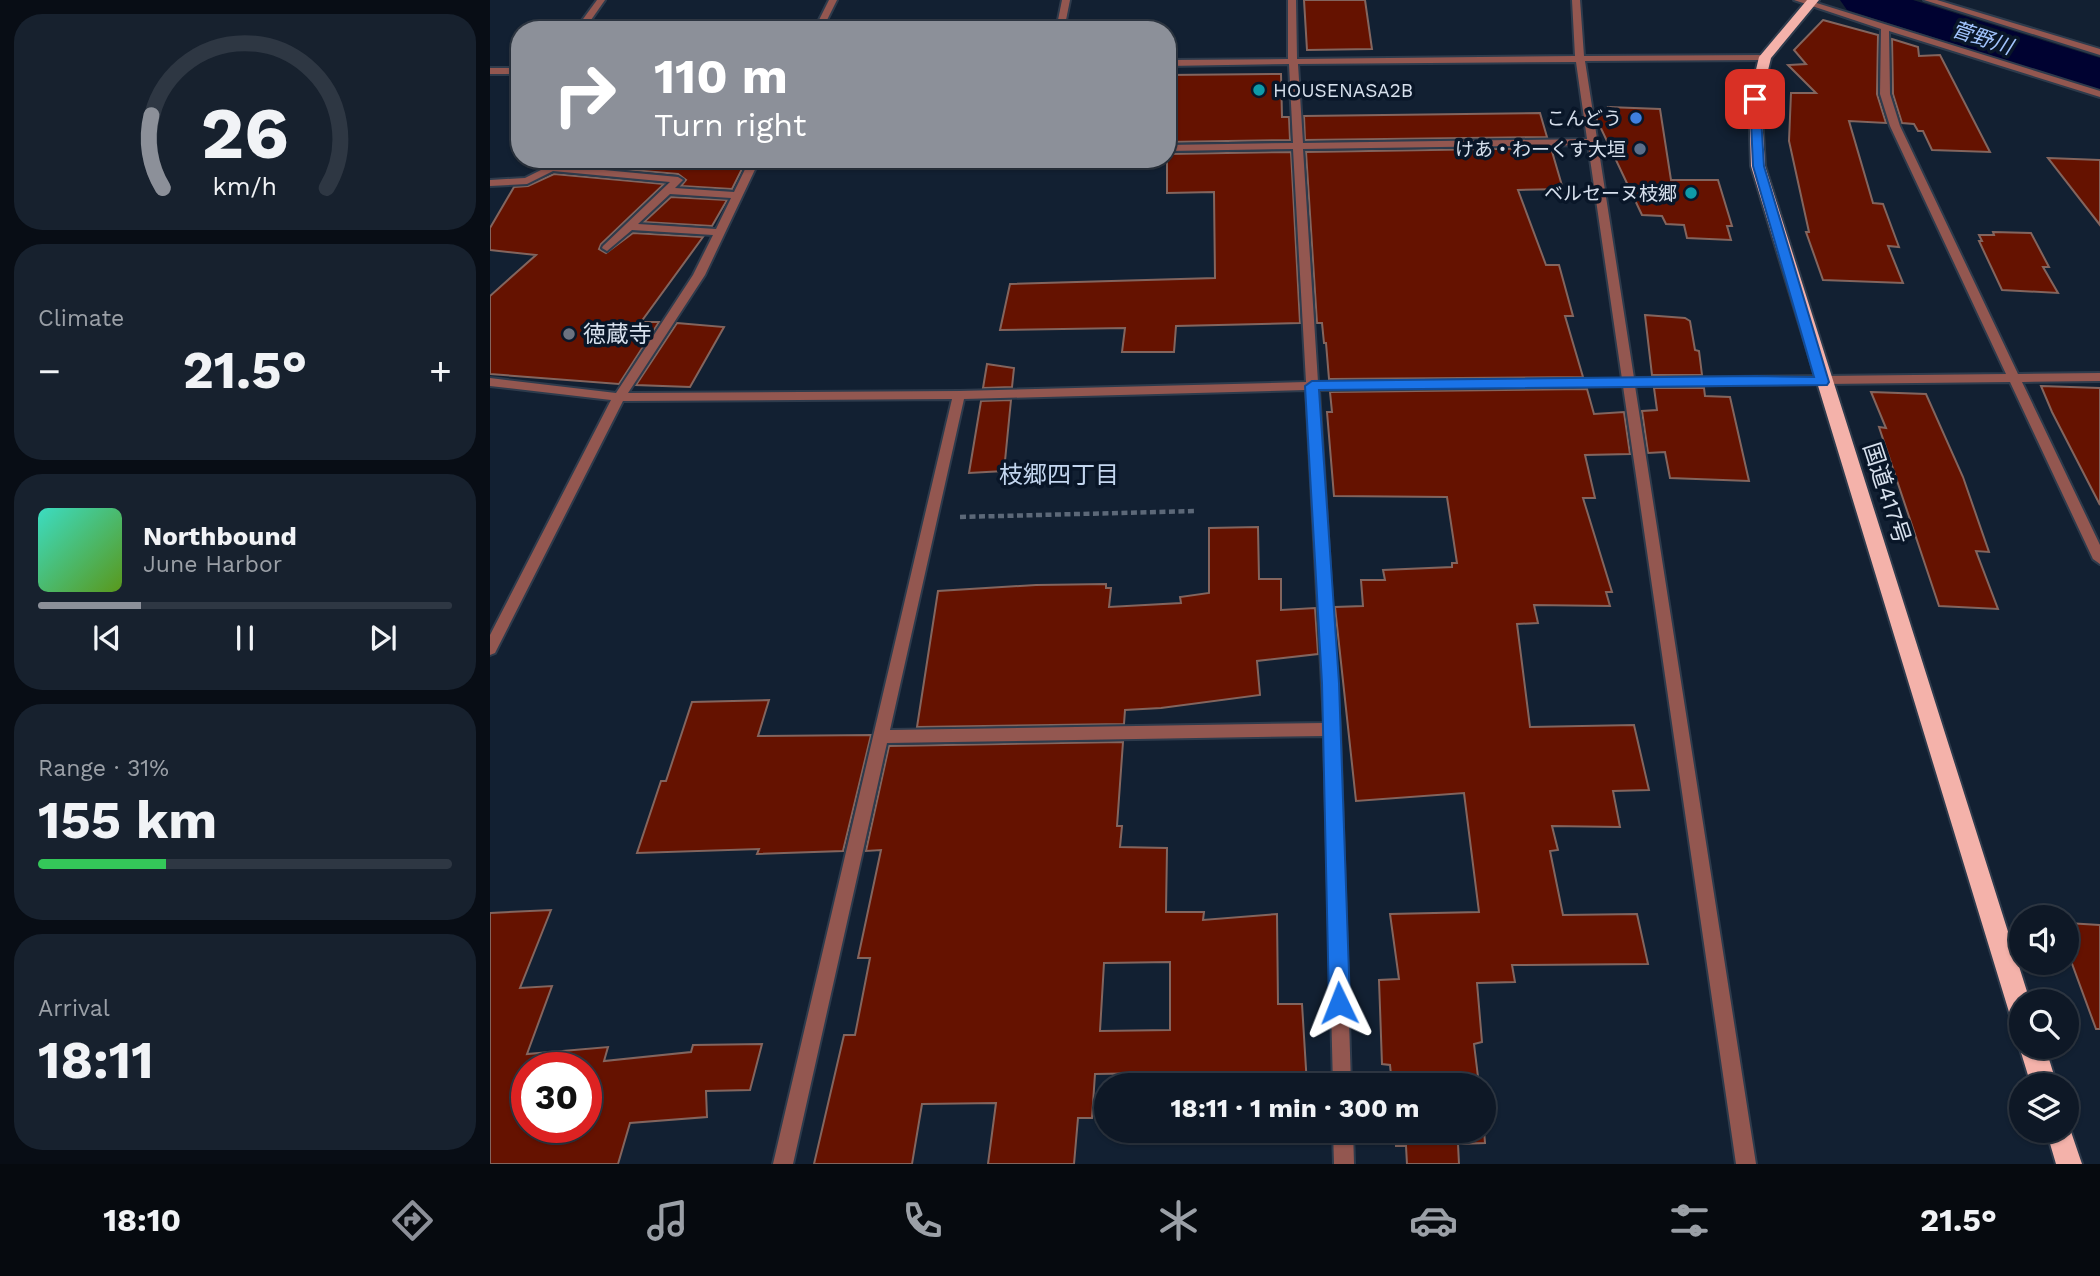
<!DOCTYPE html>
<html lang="en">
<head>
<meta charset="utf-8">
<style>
  :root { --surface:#0e1826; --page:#17212e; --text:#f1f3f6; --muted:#9ba0a7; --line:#2e3743; --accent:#8c9099 }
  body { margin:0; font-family:"Work Sans","Noto Sans JP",sans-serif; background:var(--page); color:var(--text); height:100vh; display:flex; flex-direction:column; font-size:26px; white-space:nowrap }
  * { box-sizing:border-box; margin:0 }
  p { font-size:23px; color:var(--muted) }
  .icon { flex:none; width:38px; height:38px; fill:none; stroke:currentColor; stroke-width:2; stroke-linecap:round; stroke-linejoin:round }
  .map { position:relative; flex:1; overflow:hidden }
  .panel { display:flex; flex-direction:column; gap:14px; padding:14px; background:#080d15; width:490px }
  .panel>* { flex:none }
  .top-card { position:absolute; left:21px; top:21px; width:665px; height:147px; border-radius:28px; box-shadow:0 2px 5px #0004,0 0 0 2px var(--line); background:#8c9099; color:#fff; overflow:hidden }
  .buttons { position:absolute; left:1519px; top:905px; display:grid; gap:14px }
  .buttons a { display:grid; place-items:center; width:70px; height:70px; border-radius:50%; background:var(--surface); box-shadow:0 2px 5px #0004,0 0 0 2px var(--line); font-size:35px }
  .speed { position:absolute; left:21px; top:1052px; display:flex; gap:14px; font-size:35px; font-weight:700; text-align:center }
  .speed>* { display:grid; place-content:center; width:91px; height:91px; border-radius:50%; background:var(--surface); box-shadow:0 2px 5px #0004,0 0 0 2px var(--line); line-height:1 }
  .speed .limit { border:10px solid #d22; background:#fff; color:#111 }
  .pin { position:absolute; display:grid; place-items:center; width:60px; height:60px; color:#fff; margin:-30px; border-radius:14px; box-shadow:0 4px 10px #0006 }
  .me { position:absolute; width:77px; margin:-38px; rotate:358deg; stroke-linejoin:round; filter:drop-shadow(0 0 5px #0008) }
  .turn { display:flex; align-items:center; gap:24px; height:147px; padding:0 28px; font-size:32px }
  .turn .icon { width:91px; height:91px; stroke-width:2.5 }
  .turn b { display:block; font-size:49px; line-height:60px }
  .big { font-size:52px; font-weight:700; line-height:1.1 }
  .panel .widget { flex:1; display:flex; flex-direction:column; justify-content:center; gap:10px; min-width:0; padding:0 24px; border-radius:28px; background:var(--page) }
  .panel .dial { align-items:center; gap:0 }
  .dial svg { height:182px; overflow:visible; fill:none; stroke:var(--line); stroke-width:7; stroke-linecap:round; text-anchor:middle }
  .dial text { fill:var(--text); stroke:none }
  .song { display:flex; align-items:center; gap:21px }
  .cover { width:84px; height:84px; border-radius:10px; background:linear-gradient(135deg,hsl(170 70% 55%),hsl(90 70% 35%)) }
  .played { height:7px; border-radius:4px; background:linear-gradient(90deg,var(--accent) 25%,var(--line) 25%) }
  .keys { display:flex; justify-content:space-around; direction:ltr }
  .heat { display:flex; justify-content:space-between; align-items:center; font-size:38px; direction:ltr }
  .charge { height:10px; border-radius:5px; background:linear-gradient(90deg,#34c759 31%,var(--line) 0) }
  .trip { position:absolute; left:604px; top:1073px; width:402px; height:70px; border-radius:35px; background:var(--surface); box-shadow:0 2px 5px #0004,0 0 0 2px var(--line); font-weight:700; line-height:70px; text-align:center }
  .tabs { display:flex; height:112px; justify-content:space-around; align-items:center; background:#060a0f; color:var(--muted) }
  .tabs .icon { width:49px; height:49px }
  .tabs .selected { color:var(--accent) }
  .tabs b { font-size:32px; color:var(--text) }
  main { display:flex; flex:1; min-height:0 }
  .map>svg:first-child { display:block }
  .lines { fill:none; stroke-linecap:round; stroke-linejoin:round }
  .river { fill:#000231; fill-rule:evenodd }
  .building { fill:#651200; stroke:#83655e; stroke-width:2; fill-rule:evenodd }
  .minor-casing { stroke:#2e3b4c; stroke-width:4 }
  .trunk-casing { stroke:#2e3b4c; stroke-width:4 }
  .path { stroke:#5c6878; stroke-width:4.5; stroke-dasharray:6 3.5; stroke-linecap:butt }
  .minor { fill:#935750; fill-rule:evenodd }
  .trunk { fill:#f4b2aa; fill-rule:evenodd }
  .route { fill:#1a73e8; stroke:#114b97; stroke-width:2 }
  .culture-dot { fill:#0f9aa8; stroke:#091628; stroke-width:2.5 }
  .shop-dot { fill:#3f7fe0; stroke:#091628; stroke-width:2.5 }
  .service-dot { fill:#5c6f8a; stroke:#091628; stroke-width:2.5 }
  .worship-dot { fill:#6b7280; stroke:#091628; stroke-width:2.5 }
  .labels { text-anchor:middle; stroke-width:7; stroke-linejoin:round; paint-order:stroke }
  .far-poi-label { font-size:19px; fill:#d7e0ed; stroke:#091628; text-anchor:end }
  .far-water-label { font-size:21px; font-style:italic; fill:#a2c4fd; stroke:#091628 }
  .poi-label { font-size:23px; fill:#d7e0ed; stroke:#091628; text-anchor:start }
  .street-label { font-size:23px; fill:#d7e0ed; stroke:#091628 }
  .neighbourhood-label { font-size:24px; fill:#c3d6ef; stroke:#091628 }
</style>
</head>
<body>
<main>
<section class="panel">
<div class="widget dial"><svg viewBox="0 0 100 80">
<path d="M14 69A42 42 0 1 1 86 69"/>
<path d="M14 69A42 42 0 0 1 9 37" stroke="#8c9099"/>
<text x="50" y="56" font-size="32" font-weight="700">26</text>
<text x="50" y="72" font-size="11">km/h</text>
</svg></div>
<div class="widget"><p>Climate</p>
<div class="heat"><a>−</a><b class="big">21.5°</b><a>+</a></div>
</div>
<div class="widget">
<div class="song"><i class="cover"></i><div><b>Northbound</b><p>June Harbor</p></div></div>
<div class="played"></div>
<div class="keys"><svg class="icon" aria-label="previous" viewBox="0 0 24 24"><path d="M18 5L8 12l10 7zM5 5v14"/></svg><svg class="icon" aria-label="pause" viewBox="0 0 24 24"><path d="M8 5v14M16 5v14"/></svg><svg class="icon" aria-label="next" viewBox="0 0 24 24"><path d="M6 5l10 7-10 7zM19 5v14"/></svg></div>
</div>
<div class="widget"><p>Range · 31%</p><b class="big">155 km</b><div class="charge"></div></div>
<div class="widget"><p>Arrival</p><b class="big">18:11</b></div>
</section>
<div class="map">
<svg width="1610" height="1164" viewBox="0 0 1610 1164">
  <rect width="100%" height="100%" fill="#122032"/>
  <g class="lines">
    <path class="river" d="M1350 0H1423L1610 58V90L1357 10Z"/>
  </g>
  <g class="building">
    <path d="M814 0H875L882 49 817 50Z"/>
    <path d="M1333 20 1388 35 1387 94 1396 123 1359 121 1383 203 1393 204 1409 247 1398 246 1413 283 1333 280 1316 232H1319L1299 141 1301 93H1326L1298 65 1316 64 1304 50Z"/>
    <path d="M1402 39 1428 47 1429 56 1450 55 1500 152 1442 150 1433 131H1428L1424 124 1412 123 1403 94Z"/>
    <path d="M791 74 792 117H799L800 140 677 142V75Z"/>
    <path d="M1118 107 1170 109 1181 180H1228L1242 226H1237L1241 240 1197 238 1194 225 1176 224 1172 216 1152 215 1107 120 1106 112H1119Z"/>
    <path d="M1050 113 1057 137 815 140 814 116Z"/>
    <path d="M1061 148 1073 189 1028 190 1056 265H1069L1083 316H1075L1093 377 839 379 836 343H834L832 323H827L816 152Z"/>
    <path d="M801 152 810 323 686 326 684 352H632L635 328 510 330 520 284 725 278 724 192 677 193V154Z"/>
    <path d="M1558 158 1610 160V225Z"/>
    <path d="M89 159H257L242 189 191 186 196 180 188 174 84 165Z"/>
    <path d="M64 174 174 184 111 244 109 249 116 253 143 233 213 237 151 322H169L129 384 0 374V296L46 255 0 250V228L24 187 38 186Z"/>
    <path d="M181 197 237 200 222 226 154 222Z"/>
    <path d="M1503 232 1541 233 1559 267H1553L1568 293 1512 290 1489 241H1492L1489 235H1504Z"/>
    <path d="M1155 315 1195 318 1200 321 1205 350 1209 351 1212 375H1162Z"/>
    <path d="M187 323 234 327 200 387 146 385Z"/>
    <path d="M497 364 524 368 522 387 493 388Z"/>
    <path d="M1551 386 1610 388V505L1562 412Z"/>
    <path d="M1164 388H1214L1215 396 1240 397 1259 481 1180 478 1175 452 1158 453 1152 411 1167 410Z"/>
    <path d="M1097 389 1104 414 1134 412 1140 454 1095 455 1105 498H1093L1122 592H1116L1120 606 1044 605 1048 623 1027 624 1040 727 1144 725 1159 790 1123 791 1130 827 1062 826 1068 850 1060 851 1073 915 1147 914 1158 964 1022 965 1025 982 987 983 992 1042 984 1044 989 1085H902L900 1065 892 1064 889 980 909 979 900 914 989 912 974 793 866 801 845 607 873 606 871 580H895L893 570 962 567V563H967L957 497 844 496 837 412H842L840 392Z"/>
    <path d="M1381 392 1436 394 1473 477 1499 552 1486 551 1508 609 1449 606 1389 427 1396 428Z"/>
    <path d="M521 400 514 471 479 473 491 401Z"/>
    <path d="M768 527 769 579H791V610L825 608 828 654 767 661 770 695 671 708 635 710 634 724 427 727 448 591 546 585 616 584V588H621L619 607 691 603 690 597 719 593V528Z"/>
    <path d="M279 700 268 736 381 735 353 851 267 854 269 849 147 853 171 781H176L202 702Z"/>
    <path d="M633 742 627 826H632L630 847 677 848 676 912H714L713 920 787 914 788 1004H812L817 1085H717V1072L605 1074 602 1118H588L584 1164H498L506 1103 432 1104 422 1164H324L354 1035H365L380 958H368L391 850 376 851 399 746ZM680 962V1030L610 1031 614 963Z"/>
    <path d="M61 910 30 988 62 986 37 1054 118 1047 114 1061 201 1052 203 1045 272 1044 260 1090 216 1091 217 1117 140 1123 128 1164H0V913ZM37 1068H96V1127H37Z"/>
    <path d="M1577 923 1610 925V1029H1606L1577 950Z"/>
    <path d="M905 1130H994L995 1143 968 1144 969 1164H917L916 1146H906Z"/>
  </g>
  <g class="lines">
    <defs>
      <g id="minor">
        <path d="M107 0H115L94 30H85Z"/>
        <path d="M339 0H347L332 30H324Z"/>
        <path d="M572 0H580L574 30H566Z"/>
        <path d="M798 0H806L807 59 1085 56 1082 0H1090L1094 56 1278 55 1279 57 1275 60 1095 61 1144 378 1516 374 1400 126 1390 94 1391 29 1304 0H1317L1610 91V97L1399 31 1400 94 1410 126 1528 374 1610 373V381L1532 382 1610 545V564L1603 559 1520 382 1145 386 1266 1164H1246L1133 386 829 390 850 729 861 1085H843L834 736 397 743 303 1164H283L462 399 133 401 7 649 5 653 0 655V635L121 400 0 386V378L126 393 203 275 223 235 142 230 117 251 112 248 113 246 180 182 63 171 37 184 0 186V180L35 178 61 165 188 177 193 180 185 188 244 192 260 159H270L215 275 138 393 469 391 816 382 803 149 677 151V145L803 143 799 64 677 66V60L798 59ZM1086 62 1097 139 813 143 808 64ZM1098 145 1132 379 828 382 813 149ZM180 194 241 198 226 229 148 224ZM816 390 834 723 400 730 474 399Z"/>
        <path d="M1434 0H1447L1610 49V55Z"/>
        <rect x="0" y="68" width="30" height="6"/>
        <path d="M843 1130H863L864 1164H844Z"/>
      </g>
      <g id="trunk">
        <path d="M1317 0H1329L1281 58 1271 99 1275 166 1540 1001H1531V1024L1522 1021 1519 1012 1261 166 1259 99 1269 57Z"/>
        <path d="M1531 1041V1046H1555L1567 1085H1541L1529 1046Z"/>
        <path d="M1577 1120 1592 1164H1566L1556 1130H1577Z"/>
      </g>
    </defs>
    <use href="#minor" class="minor-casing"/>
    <use href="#trunk" class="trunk-casing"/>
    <path class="path" d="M470 517 707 511"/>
    <use href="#minor" class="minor"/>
    <use href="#trunk" class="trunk"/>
  </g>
  <path class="route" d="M1265 96 1270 99 1274 166 1339 382 1337 385 829 390 849 683 860 1003 857 1010 849 1013 842 1010 839 1003 832 683 815 386 822 381 1266 376 1324 377 1263 166 1260 99Z"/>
  <g class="culture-dot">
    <circle cx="769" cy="90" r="7"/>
    <circle cx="1201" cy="193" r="7"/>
  </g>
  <circle class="shop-dot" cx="1146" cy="118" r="7"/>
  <circle class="service-dot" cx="1150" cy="149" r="7"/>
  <circle class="worship-dot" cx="79" cy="334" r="7"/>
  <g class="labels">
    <g class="far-poi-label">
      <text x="783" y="97" text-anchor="start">HOUSENASA2B</text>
      <text x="1132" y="125">こんどう</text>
      <text x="1136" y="156">けあ・わーくす大垣</text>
      <text x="1187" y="200">ベルセーヌ枝郷</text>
    </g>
    <g class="far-water-label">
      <text transform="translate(1492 38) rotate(18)" y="7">菅野川</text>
    </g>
    <g class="poi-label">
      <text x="93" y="342">徳蔵寺</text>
    </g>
    <g class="street-label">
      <text transform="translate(1397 493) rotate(72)" y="8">国道417号</text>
    </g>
    <g class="neighbourhood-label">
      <text x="569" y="483">枝郷四丁目</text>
    </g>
  </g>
</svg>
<div class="buttons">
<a><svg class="icon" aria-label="sound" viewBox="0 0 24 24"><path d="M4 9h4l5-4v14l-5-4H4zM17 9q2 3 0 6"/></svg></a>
<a><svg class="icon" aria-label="search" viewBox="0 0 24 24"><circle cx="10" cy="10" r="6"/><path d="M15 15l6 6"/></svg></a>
<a><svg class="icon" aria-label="layers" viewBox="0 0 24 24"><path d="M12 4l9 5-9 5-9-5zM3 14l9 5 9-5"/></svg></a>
</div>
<div class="speed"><div class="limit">30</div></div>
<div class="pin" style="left:1265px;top:99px;background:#d93025"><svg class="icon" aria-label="arrive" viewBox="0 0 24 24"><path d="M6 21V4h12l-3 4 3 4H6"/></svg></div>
<svg class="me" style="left:849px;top:1003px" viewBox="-20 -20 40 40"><path d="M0-17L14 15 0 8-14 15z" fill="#1a73e8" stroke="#fff" stroke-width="4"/></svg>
<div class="trip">18:11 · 1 min · 300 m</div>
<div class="top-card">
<div class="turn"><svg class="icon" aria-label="right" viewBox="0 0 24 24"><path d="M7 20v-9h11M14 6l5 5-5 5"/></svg><div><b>110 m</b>Turn right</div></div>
</div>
</div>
</main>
<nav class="tabs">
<b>18:10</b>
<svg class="icon selected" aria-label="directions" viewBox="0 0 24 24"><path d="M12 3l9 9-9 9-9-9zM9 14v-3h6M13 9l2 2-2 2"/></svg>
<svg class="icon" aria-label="music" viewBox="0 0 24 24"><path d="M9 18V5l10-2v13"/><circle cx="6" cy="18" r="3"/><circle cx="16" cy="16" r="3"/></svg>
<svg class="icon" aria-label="phone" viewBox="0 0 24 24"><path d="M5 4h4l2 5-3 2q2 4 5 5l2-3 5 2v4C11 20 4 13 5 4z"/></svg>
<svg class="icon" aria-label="climate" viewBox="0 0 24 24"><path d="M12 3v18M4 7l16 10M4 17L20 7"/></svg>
<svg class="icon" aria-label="car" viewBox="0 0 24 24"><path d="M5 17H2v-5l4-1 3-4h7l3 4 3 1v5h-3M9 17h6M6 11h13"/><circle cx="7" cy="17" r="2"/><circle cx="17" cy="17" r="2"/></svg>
<svg class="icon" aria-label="filters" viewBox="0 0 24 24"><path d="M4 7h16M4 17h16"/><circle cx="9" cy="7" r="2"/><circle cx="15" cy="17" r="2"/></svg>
<b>21.5°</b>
</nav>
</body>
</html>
